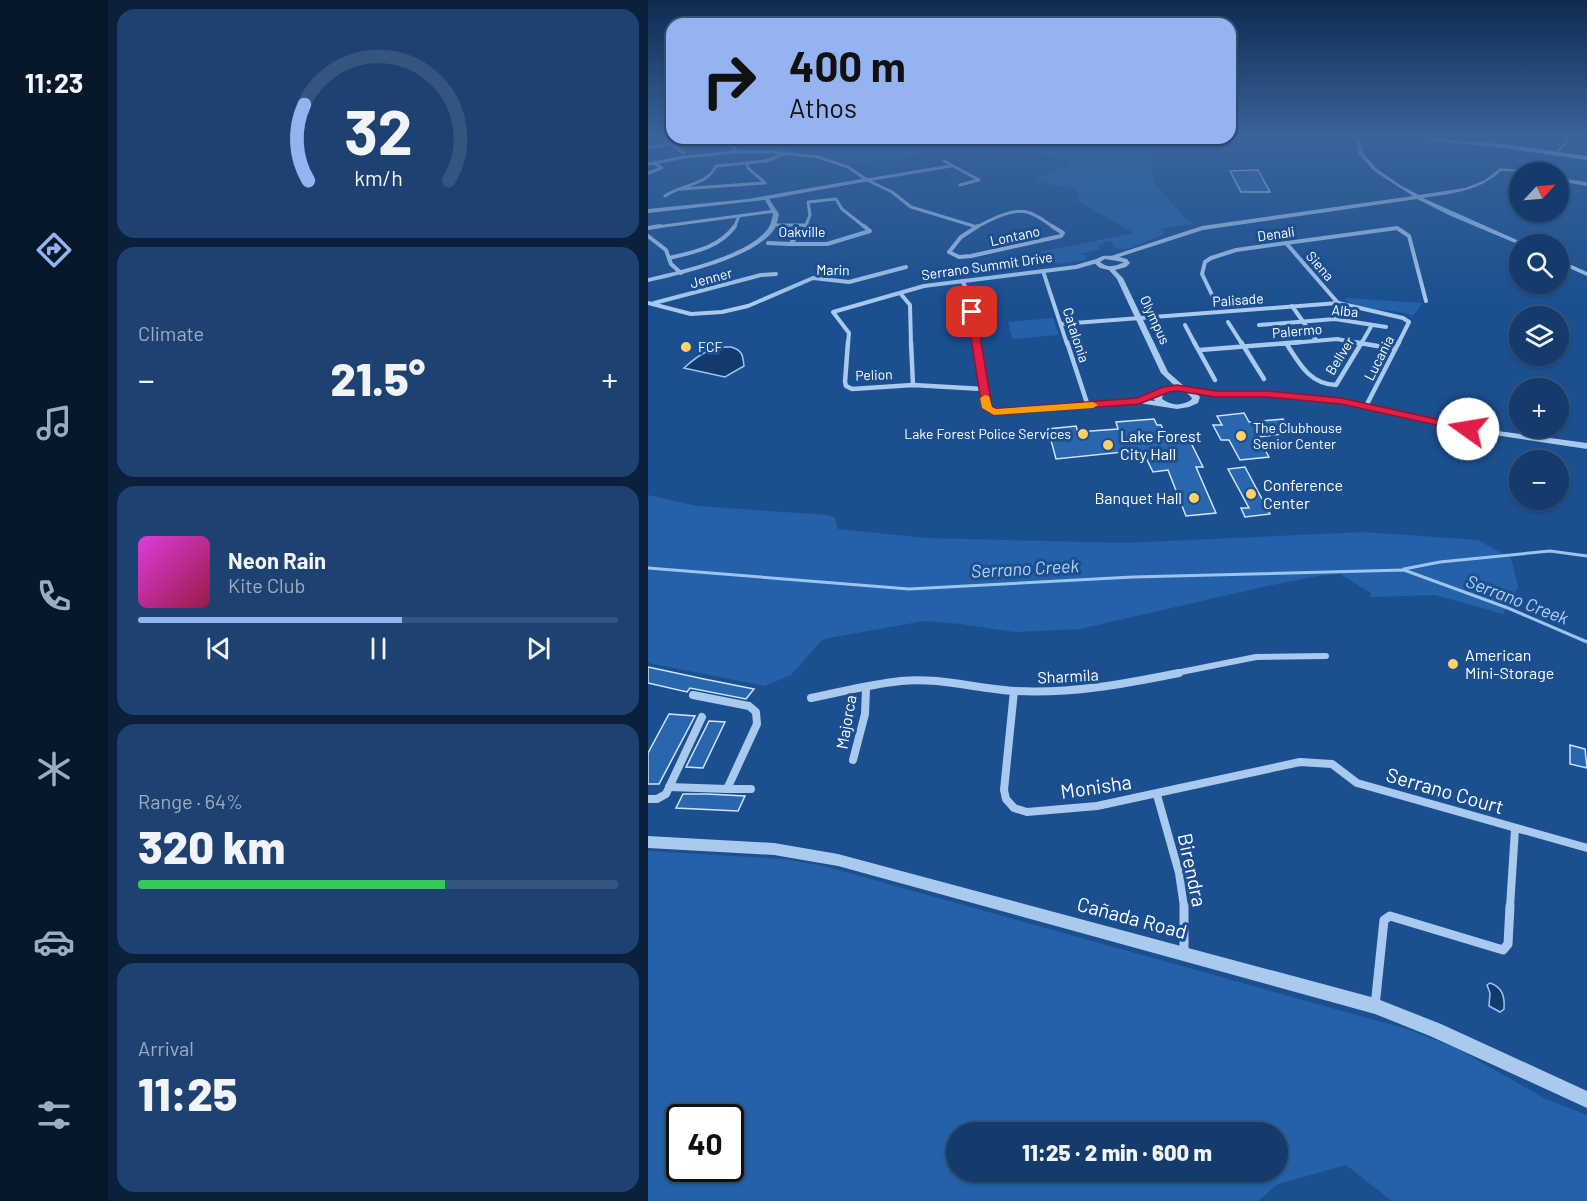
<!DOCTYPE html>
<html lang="en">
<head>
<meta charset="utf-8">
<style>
  :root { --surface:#143b6b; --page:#1d4271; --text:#f1f3f6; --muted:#9dadc1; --line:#33557e; --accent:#95b2f1 }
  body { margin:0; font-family:Barlow,sans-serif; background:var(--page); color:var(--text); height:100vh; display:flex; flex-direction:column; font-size:22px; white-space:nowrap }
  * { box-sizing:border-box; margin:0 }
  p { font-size:20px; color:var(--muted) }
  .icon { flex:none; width:33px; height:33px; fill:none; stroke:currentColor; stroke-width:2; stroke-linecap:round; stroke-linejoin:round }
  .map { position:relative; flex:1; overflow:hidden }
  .sheet { display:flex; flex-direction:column; gap:9px; padding:9px; background:#0b203b; width:540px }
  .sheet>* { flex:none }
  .top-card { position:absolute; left:18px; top:18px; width:570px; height:126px; border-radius:18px; box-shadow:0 2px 4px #0004,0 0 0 2px var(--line); background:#95b2f1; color:#111; overflow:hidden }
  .needle { width:39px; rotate:64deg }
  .buttons { position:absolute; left:861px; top:162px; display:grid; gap:12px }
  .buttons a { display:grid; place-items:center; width:60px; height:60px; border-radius:50%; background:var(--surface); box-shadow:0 2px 4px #0004,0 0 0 2px var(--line); font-size:30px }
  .speed { position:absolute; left:18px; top:1104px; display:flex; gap:12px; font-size:30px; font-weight:700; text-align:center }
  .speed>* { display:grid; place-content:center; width:78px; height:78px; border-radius:50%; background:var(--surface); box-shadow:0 2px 4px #0004,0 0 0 2px var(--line); line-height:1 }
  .speed .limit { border:3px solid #111; border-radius:9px; background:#fff; color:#111 }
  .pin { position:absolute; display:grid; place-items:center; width:51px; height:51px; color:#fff; margin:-26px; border-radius:12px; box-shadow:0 3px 9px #0006 }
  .me { position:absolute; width:66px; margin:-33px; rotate:283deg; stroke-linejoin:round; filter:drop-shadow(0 0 4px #0008) }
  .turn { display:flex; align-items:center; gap:21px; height:126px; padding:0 24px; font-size:27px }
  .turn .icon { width:78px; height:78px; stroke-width:2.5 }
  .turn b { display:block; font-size:42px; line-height:51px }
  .big { font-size:45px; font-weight:800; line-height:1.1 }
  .sheet .widget { flex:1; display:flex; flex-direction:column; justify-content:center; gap:9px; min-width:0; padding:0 21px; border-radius:18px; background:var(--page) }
  .sheet .dial { align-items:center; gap:0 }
  .dial svg { height:156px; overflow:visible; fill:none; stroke:var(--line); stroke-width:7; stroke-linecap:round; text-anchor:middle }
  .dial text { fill:var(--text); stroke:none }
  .song { display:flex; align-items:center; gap:18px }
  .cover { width:72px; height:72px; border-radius:9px; background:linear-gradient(135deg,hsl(300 70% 55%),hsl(340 70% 35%)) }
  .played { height:6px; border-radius:3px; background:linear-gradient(90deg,var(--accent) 55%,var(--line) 55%) }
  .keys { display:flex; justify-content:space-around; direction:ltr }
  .heat { display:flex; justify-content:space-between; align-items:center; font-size:33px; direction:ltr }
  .charge { height:9px; border-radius:4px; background:linear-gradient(90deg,#34c759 64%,var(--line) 0) }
  .trip { position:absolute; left:298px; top:1122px; width:342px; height:60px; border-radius:30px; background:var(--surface); box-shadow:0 2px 4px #0004,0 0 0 2px var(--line); font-weight:800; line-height:60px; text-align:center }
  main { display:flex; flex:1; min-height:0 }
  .tab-bar { display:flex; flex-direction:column; width:108px; justify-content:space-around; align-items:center; background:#08182b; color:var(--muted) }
  .tab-bar .icon { width:42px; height:42px }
  .tab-bar .on { color:var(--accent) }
  .tab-bar b { font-size:27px; color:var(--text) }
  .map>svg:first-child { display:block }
  .green { fill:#2461a8; fill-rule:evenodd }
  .water { fill:#123a6d; stroke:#9cc4f0; stroke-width:1.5 }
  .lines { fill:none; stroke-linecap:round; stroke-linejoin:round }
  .stream { stroke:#9cc4f0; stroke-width:3 }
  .building { fill:#2a66ad; stroke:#cfe3fa; stroke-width:1.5 }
  .minor-far5 { stroke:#a9c9ee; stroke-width:3 }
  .minor-far4 { stroke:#a9c9ee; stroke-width:4 }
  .minor-far3 { stroke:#a9c9ee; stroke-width:4.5 }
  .minor-far2 { stroke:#a9c9ee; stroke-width:6 }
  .minor-far1 { stroke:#a9c9ee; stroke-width:8 }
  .minor { stroke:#a9c9ee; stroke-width:9 }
  .tertiary { fill:#a9c9ee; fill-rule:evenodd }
  .secondary { fill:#d6e6fa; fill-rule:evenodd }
  .route { fill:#e11d48; stroke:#92132f; stroke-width:1.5 }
  .slow { fill:#f59e0b }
  .poi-dot { fill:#ffd166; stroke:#1b4f8f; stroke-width:2 }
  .labels { text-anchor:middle; stroke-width:6; stroke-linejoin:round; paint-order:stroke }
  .far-street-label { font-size:14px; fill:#fff; stroke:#1b4f8f }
  .far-poi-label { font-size:14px; fill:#fff; stroke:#1b4f8f; text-anchor:start }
  .poi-label { font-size:16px; fill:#fff; stroke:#1b4f8f; text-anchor:start }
  .street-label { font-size:16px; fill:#fff; stroke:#1b4f8f }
  .water-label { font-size:18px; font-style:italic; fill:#b5d3f5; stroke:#1b4f8f }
  .near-street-label { font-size:20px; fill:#fff; stroke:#1b4f8f }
</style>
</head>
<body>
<main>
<nav class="tab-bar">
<b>11:23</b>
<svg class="icon on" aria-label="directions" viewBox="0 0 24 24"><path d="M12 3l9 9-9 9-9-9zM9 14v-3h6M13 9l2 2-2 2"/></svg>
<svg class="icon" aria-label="music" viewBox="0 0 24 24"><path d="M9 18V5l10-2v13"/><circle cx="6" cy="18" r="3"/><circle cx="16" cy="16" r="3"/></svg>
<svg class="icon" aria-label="phone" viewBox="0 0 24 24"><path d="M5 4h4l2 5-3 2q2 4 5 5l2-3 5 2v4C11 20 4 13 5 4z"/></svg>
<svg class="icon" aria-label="climate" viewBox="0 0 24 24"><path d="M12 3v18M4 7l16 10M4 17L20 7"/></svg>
<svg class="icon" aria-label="car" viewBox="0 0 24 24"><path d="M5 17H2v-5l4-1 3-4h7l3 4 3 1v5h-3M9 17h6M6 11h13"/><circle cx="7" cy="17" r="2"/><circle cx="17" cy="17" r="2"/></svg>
<svg class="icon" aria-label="filters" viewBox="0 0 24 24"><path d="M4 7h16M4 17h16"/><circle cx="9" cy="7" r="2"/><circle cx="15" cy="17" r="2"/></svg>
</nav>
<section class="sheet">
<div class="widget dial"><svg viewBox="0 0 100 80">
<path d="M14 69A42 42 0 1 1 86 69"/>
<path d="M14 69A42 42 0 0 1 12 30" stroke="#95b2f1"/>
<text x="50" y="56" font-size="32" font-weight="700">32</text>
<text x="50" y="72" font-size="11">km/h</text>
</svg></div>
<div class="widget"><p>Climate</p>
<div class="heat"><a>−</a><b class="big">21.5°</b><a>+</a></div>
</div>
<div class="widget">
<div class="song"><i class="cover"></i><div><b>Neon Rain</b><p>Kite Club</p></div></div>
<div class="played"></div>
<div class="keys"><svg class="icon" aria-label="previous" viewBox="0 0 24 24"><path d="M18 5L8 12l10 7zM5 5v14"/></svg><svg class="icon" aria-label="pause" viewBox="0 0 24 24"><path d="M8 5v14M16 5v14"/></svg><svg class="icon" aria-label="next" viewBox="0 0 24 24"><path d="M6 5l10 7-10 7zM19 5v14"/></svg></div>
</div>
<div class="widget"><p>Range · 64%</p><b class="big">320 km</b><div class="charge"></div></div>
<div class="widget"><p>Arrival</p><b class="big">11:25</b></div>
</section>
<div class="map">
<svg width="939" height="1201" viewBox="0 0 939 1201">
  <rect width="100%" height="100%" fill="#1b4f8f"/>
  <g class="green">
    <path d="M97 138H501L506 182 538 220 548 223 512 229 516 234 483 248 469 249 462 241 454 243 455 245 450 246 452 249 432 254 439 257 435 261C424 261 416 265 405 263L404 261 407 258 395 255 392 252 486 233 428 200 431 196 428 188 397 184 388 178 417 166 422 161 418 159 382 154 389 153V150L381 148 372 154 350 153 319 146 304 145 270 155 203 164 178 156 155 152 100 150 109 147Z"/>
    <path d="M700 298 774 303 765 316C744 307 713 313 696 299Z"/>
    <path d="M405 318 411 335 364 339 360 322Z"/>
    <path d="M0 495 49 506 180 515 187 518 190 529 278 538 475 543 716 532 830 540 863 558 870 587 855 614 787 595 722 597 723 593 692 574 670 576 619 586 432 629 366 632 312 624 276 621 175 639 143 675 117 686 0 663Z"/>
    <path d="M0 851 136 859 176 866 759 1029 808 1048 898 1099 939 1115V1201H744L698 1165 630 1184 610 1201H0ZM32 1118H82V1168H32ZM309 1132H630V1172H309Z"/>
  </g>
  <g class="water">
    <path d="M83 347C94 350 95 355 96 366L77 377 36 368C50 355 64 346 83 347Z"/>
    <path d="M842 983C854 987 857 996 856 1009L852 1012 841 1006 842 993 839 985Z"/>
  </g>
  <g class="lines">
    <g class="stream">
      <path d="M0 568 261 589 485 577 756 570 860 608 939 642"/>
      <path d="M756 569 792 562 902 551 939 556"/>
    </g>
  </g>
  <g class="building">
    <path d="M610 170 622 192H593L582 171Z"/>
    <path d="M596 413 601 422 635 419 641 429 642 433 610 437 621 457 592 460 581 440H573L565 425H574L569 416Z"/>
    <path d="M506 419 509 425H513L521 443 542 441 555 467H548L568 513 538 516 520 470 505 472 494 450 408 459 400 429 428 426 430 432 470 429 468 422Z"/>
    <path d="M597 467 622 514 597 517 593 508H601L580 469Z"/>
    <path d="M0 667 56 679 106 689 98 699 42 688 39 692 0 683Z"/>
    <path d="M21 714 47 716 11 784H0V753Z"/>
    <path d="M61 721 77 722 55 768 38 767Z"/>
    <path d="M922 745 937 749 939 768 922 764Z"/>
    <path d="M35 794H59L97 796 90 811 28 808Z"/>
  </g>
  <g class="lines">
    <g class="minor-far5">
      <path d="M59 141H77L88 149 86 152"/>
      <path d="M23 144 36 153"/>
      <path d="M0 148 38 141"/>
      <path d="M296 161 331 180 312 185"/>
      <path d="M99 163 100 168 117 183"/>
      <path d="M0 164 37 157 86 152H124L170 157 200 167 219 180 244 192 263 207 329 227"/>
      <path d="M0 173 14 168 6 163"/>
      <path d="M219 180 303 166"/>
      <path d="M33 189 117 183"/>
      <path d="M17 196C33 184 59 186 68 166L118 161 139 153"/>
      <path d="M125 225H160"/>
      <path d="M1 228 127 211"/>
      <path d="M86 228 91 216"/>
      <path d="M157 228 162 215 160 202 188 199 194 209 218 228"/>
      <path d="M327 228C340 221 367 206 382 213 391 216 399 223 407 228"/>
    </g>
    <g class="minor-far4">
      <path d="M330 226 313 237 301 252 311 257 323 256 413 236 415 233 404 226"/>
      <path d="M0 228 12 226"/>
      <path d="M0 236 18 250 23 264 33 273"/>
      <path d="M120 243 142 244"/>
      <path d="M638 243 690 303"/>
      <path d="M142 244H179L222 231 216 226"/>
      <path d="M142 244 158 226"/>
      <path d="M21 258C46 252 71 248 87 226"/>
      <path d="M395 271 419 344"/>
      <path d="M314 281 321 293 329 344"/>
      <path d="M252 293 262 305 263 344"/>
      <path d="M0 303 43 314 74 312 100 306 165 278 201 282 258 267"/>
      <path d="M6 303 113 275 128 274"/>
      <path d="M568 303 554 274 557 262 563 258 588 250 749 228 761 236 778 301"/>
      <path d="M644 306 668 340"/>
      <path d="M580 322 594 344"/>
      <path d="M413 324 690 303 755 318 761 322 750 344"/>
      <path d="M537 325 547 344"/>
      <path d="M611 325 687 319 738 327"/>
      <path d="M200 344 201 333 185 312 276 286 428 267 449 261"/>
      <path d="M633 344 689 339 715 344"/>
      <path d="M713 344 724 325"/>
    </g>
    <g class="minor-far3">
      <path d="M200 342 197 382 198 386 204 389 265 385 335 389"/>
      <path d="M263 342 265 385"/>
      <path d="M329 342 339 408 346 412"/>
      <path d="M419 342 440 406"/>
      <path d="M546 342 567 380"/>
      <path d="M593 342 616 379"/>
      <path d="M706 342 747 349"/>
      <path d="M638 343C651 363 661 384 688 385L714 342"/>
      <path d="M552 350 652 342"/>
      <path d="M718 406 751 342"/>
    </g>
    <path class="minor-far2" d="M523 674 608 657 678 656"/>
    <g class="minor-far1">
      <path d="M366 691 356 790 358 799 366 808 379 812 449 806 652 762 684 764 709 783 939 848"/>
      <path d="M163 698C193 692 223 684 253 681 292 677 329 689 367 691 423 694 476 684 531 673"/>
      <path d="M205 760 217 714 218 689"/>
      <path d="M21 787 79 789 109 724 108 712 101 706 45 695"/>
      <path d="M79 789H103"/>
      <path d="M509 795 531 873 536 907"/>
      <path d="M0 799H9L18 794 54 717"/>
      <path d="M862 907 867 829"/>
    </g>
    <g class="minor">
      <path d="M536 953V906"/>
      <path d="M727 1006 736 920 742 916 855 950 860 944 862 906"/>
    </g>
    <g class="tertiary">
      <path d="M706 136H710L715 153 729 169 752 185 771 195 817 188 837 180 852 168 878 171V172L853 171C830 192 805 193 775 198L878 244 872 245 803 216 769 199 555 230 471 257 479 259 482 263 478 267 467 270 475 278 520 372 537 387 568 392H620L693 399 820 427 939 443V449L820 431 693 403 620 396H568L549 394 552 397 550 403 541 407 529 409 491 403 343 414V410H346L491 399 507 401 505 398 509 390 527 386 513 373 469 279 461 270 452 268 445 262C451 256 456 255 463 256L554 226 765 196 726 171 710 153ZM457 259 475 262H476C467 267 459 268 452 262ZM525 390 537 391 544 398 543 400C533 406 524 406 514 399L515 394Z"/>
      <path d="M913 136H918L923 139 911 152 909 151 918 139Z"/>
      <path d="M219 178 221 181 121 199 131 214C130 218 129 224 127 228 110 257 32 275 0 282V278C31 271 103 255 121 227 123 224 124 218 125 214L117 200 0 213V209L100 199Z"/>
      <path d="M910 178 939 182V186L910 181Z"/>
      <path d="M910 259 939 272V276L910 263Z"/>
      <path d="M0 836 126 843 190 854 727 998 793 1024 939 1091V1108L782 1036 727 1014 190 866 126 855 0 848Z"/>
    </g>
    <path class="secondary" d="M740 136H757L856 144 939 156V160L856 148Z"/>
  </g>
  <linearGradient id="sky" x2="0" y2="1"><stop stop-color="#0f2b4f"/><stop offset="0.45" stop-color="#39639b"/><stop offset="1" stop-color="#39639b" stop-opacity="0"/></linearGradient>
  <rect width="939" height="304" fill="url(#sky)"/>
  <path class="route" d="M324 309 328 312 344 407 348 409 489 398 515 387 529 385 568 391H620L693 398 820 426 825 429 820 432 693 404 620 397H568L529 391 521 392 491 404 346 415 334 408 319 312Z"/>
  <path class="slow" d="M337 395 341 396 344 407 348 409 445 402 450 405 445 408 346 415 334 408 332 398Z"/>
  <g class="poi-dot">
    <circle cx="38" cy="347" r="6"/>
    <circle cx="435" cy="434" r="6"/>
    <circle cx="593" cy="436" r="6"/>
    <circle cx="460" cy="445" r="6"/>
    <circle cx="603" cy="494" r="6"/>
    <circle cx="546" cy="498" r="6"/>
    <circle cx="805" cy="664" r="6"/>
  </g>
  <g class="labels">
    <g class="far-street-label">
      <text x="154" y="237">Oakville</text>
      <text transform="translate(628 234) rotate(-8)" y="5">Denali</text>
      <text transform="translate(367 236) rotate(-12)" y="5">Lontano</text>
      <text transform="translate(339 266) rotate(-8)" y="5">Serrano Summit Drive</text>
      <text transform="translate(672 266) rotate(49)" y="5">Siena</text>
      <text transform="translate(185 270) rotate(1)" y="5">Marin</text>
      <text transform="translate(63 278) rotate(-15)" y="5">Jenner</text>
      <text transform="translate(590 300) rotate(-4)" y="5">Palisade</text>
      <text transform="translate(697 311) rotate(5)" y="5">Alba</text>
      <text transform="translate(507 320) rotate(65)" y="5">Olympus</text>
      <text transform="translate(649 331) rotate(-5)" y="5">Palermo</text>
      <text transform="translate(428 335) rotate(72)" y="5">Catalonia</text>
      <text transform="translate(692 356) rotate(-58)" y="5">Bellver</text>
      <text transform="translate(731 358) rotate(-63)" y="5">Lucania</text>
      <text transform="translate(226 375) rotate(-2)" y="5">Pelion</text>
    </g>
    <g class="far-poi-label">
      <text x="50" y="352">FCF</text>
      <text x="605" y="433">The Clubhouse<tspan x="605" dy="16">Senior Center</tspan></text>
      <text x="423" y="439" text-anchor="end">Lake Forest Police Services</text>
    </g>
    <g class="poi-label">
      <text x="472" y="442">Lake Forest<tspan x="472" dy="18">City Hall</tspan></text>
      <text x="615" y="491">Conference<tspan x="615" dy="18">Center</tspan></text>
      <text x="534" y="504" text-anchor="end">Banquet Hall</text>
      <text x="817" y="661">American<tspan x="817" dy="18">Mini-Storage</tspan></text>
    </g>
    <g class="street-label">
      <text transform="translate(420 676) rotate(-3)" y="6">Sharmila</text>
      <text transform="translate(198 722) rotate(-80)" y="6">Majorca</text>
    </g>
    <g class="water-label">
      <text transform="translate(377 569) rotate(-3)" y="6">Serrano Creek</text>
      <text transform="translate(869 600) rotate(21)" y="6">Serrano Creek</text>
    </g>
    <g class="near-street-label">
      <text transform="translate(448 787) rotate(-8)" y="7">Monisha</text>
      <text transform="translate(797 791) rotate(16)" y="7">Serrano Court</text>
      <text transform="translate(544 870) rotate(78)" y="7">Birendra</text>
      <text transform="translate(484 918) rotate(15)" y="7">Cañada Road</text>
    </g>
  </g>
</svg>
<div class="buttons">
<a><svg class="needle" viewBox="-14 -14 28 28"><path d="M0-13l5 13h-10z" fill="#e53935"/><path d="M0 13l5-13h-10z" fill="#9dadc1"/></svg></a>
<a><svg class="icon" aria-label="search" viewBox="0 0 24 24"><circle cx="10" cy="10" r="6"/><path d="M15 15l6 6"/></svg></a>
<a><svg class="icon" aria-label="layers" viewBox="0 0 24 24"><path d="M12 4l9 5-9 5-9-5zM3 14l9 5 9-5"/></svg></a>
<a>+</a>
<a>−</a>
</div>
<div class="speed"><div class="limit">40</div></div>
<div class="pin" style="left:324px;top:312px;background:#d93025"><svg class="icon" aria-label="arrive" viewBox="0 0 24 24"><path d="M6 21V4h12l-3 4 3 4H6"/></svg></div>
<svg class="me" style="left:820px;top:429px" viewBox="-20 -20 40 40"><circle r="19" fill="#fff"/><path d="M0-13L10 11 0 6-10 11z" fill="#e11d48"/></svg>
<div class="trip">11:25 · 2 min · 600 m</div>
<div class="top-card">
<div class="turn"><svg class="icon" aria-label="right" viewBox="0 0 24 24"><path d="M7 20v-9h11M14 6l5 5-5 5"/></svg><div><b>400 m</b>Athos</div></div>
</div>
</div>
</main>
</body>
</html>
